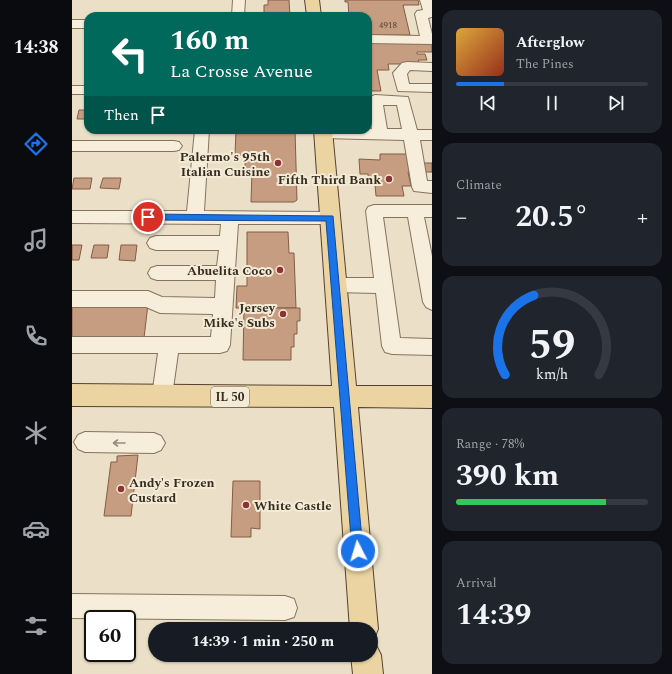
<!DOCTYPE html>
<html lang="en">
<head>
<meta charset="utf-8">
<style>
  :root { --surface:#171b24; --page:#20242c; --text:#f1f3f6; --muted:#9ea1a6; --line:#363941; --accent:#1a73e8 }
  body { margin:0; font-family:Spectral,serif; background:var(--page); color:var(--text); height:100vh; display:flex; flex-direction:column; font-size:15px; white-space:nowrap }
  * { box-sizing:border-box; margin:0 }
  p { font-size:13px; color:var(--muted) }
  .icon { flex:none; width:22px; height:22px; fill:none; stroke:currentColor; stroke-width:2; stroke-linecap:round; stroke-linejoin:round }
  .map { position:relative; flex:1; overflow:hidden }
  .sheet { display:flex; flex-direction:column; gap:10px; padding:10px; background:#0d0f14; width:240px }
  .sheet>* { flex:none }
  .top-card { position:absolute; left:12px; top:12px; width:288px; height:122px; border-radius:12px; box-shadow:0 1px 3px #0004; background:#00695c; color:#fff; overflow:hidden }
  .speed { position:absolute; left:12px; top:610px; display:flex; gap:8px; font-size:20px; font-weight:700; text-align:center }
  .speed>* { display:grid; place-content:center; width:52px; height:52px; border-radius:50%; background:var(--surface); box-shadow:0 1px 3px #0004; line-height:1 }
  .speed .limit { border:2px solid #111; border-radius:6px; background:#fff; color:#111 }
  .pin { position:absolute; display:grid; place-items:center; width:34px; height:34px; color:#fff; margin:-17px; border:2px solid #fff; border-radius:50%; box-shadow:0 1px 4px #0007 }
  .me { position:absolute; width:44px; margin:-22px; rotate:355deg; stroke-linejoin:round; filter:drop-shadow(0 0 3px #0008) }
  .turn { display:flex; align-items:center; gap:14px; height:84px; padding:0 20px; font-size:18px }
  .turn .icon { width:52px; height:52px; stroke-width:2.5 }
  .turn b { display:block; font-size:28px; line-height:34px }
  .then { display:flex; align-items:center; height:38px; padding:0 20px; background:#0003; gap:8px; font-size:15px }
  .big { font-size:30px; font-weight:700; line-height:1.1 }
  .sheet .tile { flex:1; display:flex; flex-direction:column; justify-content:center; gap:6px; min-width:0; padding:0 14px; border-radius:12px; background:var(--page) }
  .sheet .dial { align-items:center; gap:0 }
  .dial svg { height:104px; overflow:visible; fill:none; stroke:var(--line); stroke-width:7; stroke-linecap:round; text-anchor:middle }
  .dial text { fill:var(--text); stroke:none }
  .song { display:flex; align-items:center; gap:12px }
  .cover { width:48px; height:48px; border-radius:6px; background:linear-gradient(135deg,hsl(40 70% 55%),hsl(10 70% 35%)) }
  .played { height:4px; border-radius:2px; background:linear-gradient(90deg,var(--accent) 25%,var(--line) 25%) }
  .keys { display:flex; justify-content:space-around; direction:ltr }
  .heat { display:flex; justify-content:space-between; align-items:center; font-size:22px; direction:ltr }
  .charge { height:6px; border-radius:3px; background:linear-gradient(90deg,#34c759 78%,var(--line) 0) }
  .trip { position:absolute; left:76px; top:622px; width:230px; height:40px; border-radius:20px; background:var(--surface); box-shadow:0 1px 3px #0004; font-weight:700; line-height:40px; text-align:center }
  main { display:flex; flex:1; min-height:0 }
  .menu { display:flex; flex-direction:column; width:72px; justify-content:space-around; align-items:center; background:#090b0e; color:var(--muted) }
  .menu .icon { width:28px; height:28px }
  .menu .active { color:var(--accent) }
  .menu b { font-size:18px; color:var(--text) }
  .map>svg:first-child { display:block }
  .building { fill:#c69d80; stroke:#835d45 }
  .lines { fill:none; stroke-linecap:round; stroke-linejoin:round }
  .minor-casing { stroke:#86735e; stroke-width:2 }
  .major-casing { stroke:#544132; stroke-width:2 }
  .minor { fill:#f6eeda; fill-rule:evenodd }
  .major { fill:#ebd4a2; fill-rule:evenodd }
  .oneway { stroke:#968c7d }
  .route { fill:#1a73e8; stroke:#114b97 }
  .poi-dot { fill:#903233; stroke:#f3ebd6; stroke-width:1.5 }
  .labels { text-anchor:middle; stroke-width:4; stroke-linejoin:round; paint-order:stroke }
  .far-number-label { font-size:9px; fill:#5b4838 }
  .shield { fill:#f3ebd6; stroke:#6f6557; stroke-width:1 }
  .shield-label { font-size:12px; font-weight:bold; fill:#372b20 }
  .poi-label { font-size:13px; font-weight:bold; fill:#372b20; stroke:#f3ebd6; text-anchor:end }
</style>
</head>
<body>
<main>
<nav class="menu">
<b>14:38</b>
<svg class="icon active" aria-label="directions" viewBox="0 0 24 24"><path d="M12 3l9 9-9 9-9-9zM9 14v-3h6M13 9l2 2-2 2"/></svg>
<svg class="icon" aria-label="music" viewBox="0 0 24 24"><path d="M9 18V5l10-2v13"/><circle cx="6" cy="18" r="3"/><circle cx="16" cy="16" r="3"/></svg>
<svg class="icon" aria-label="phone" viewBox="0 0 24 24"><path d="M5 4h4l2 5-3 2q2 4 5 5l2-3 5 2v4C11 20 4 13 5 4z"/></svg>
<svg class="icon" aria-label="climate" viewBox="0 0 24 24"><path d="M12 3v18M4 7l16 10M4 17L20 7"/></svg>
<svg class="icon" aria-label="car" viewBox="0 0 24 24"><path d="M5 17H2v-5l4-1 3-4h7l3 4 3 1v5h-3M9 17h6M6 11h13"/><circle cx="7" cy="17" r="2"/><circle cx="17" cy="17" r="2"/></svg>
<svg class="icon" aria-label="filters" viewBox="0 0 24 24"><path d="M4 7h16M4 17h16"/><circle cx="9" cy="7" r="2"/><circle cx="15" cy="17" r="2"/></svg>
</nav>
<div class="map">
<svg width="360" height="674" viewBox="0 0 360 674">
  <rect width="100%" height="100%" fill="#ebe0c7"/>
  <g class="building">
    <path d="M196 0H217L218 16H189V13H192V5H196Z"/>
    <path d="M273 0H346L347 5H331L338 35H296V16H277L276 2H273Z"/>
    <path d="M296 43H360V52H345V54H353L355 60H346L348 64H316L317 70H305L309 91H296Z"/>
    <path d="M7 110H16V119H5Z"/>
    <path d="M164 130H223L225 200 222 202H179L180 172H173V155H163Z"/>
    <path d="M308 154H334L336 163H360V172H336L339 186H330L332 196H304L303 185H297L296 174H288L287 159 308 160Z"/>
    <path d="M2 178H20L18 189H0Z"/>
    <path d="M31 178H49L47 189 28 188Z"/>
    <path d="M175 232H216L217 253H222L224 308H164L165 286H175Z"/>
    <path d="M0 245H10L7 260H0Z"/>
    <path d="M22 245H37L35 258H19Z"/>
    <path d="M49 245H65L63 261 47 260Z"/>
    <path d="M0 303 76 304 72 338 0 337Z"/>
    <path d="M172 308H228V321H225V334H222V347H219V360H171Z"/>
    <path d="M66 455 59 516H32L39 462H45V456Z"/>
    <path d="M161 481H188V529L179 528V537H159Z"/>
  </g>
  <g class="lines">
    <defs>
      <g id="minor">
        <path d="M161 0H173L172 16H160Z"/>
        <path d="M348 0H360V17L356 18 360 34V44L296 43V35L348 36 343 14 345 11 351 10Z"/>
        <rect x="0" y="20" width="16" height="8"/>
        <path d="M335 62 360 63V71L338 70 335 74 337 84H360V92L326 91 321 73 330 63Z"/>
        <rect x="0" y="86" width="16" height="8"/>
        <path d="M303 95 336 97 345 130H360V140H348L355 181H360V193L342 191 340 187 332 140 251 138 246 137 244 133 245 130 300 129 296 100 298 97ZM311 105H325L330 129H315Z"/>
        <path d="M123 130H137L132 211 258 212 264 214 266 218 264 222 258 224H166L158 345 155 351 148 353H106L100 396 97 403 90 405 83 403 80 396 86 353H0V337H139L141 314 88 313 74 307H0V291H76L90 297 143 298 144 280H85L79 278 76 273 79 268 85 266H145L147 250H84L78 248 75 243 78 238 84 236H148L149 224 0 223V211H115Z"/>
        <path d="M0 141H102L107 142 110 146 107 150 102 151H0Z"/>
        <path d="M302 205H360V217H352L360 256V310L354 307 351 302 336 217H311L328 338 360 339V355L320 354 313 352 310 346 304 293 263 292 257 290 254 285 257 280 263 278H302L294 211 296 207Z"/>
        <path d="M13 432 82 433 89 436 93 443 89 450 82 453 13 452 6 449 2 442 6 435Z"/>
        <path d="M0 594 213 596 222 599 225 608 222 617 213 620 0 618Z"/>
      </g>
      <g id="major">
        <path d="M233 0H247L249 16H235Z"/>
        <path d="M242 130H260L284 386H360V408L286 407 306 629 302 639 299 640V629H278L262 407 0 406V384L260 386Z"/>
        <path d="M299 642 304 645 309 655 311 674H281L279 655H299Z"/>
      </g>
    </defs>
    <use href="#minor" class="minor-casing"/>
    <use href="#major" class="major-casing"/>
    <use href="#minor" class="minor"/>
    <use href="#major" class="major"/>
  </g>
  <defs><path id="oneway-shaft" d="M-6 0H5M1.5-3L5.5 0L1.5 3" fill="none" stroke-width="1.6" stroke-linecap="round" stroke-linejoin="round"/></defs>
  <use class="oneway" href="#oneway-shaft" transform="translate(47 443) rotate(-180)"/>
  <path class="route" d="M76 214 261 216 291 551 290 555 286 557 282 555 280 551 254 221 76 220 72 217Z"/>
  <g class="poi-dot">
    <circle cx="206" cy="163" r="4"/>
    <circle cx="317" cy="179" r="4"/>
    <circle cx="208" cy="270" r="4"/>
    <circle cx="211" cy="314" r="4"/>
    <circle cx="49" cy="489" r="4"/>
    <circle cx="174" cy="505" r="4"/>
  </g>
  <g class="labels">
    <g class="far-number-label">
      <text x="316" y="28">4918</text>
    </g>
    <rect class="shield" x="139" y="387" width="38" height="20" rx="3"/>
    <g class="shield-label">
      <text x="158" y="401">IL 50</text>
    </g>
    <g class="poi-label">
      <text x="198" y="161">Palermo's 95th<tspan x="198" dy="15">Italian Cuisine</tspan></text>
      <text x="309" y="184">Fifth Third Bank</text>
      <text x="200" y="275">Abuelita Coco</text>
      <text x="203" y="312">Jersey<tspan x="203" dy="15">Mike's Subs</tspan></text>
      <text x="57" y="487" text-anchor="start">Andy's Frozen<tspan x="57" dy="15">Custard</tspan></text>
      <text x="182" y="510" text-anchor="start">White Castle</text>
    </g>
  </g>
</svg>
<div class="speed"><div class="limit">60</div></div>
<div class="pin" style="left:76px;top:217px;background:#d93025"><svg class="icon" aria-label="arrive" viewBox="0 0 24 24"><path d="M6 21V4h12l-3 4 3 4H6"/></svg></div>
<svg class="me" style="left:286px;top:551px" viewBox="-20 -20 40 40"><circle r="17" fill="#1a73e8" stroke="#fff" stroke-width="3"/><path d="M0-11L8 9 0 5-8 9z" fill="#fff"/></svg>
<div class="trip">14:39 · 1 min · 250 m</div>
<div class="top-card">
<div class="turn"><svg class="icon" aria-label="left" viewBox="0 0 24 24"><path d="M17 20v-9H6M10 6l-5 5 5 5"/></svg><div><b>160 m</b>La Crosse Avenue</div></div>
<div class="then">Then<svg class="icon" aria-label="arrive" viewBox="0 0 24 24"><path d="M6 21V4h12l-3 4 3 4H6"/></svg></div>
</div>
</div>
<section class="sheet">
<div class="tile">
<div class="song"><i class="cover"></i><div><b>Afterglow</b><p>The Pines</p></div></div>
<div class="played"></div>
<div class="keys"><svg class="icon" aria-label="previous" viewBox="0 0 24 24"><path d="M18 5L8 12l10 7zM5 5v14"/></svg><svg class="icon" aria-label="pause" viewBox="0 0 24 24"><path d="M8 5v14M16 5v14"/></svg><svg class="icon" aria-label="next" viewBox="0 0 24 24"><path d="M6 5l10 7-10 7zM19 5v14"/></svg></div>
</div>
<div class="tile"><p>Climate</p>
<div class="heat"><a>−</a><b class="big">20.5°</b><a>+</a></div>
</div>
<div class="tile dial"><svg viewBox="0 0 100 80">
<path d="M14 69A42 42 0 1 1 86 69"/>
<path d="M14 69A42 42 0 0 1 36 8" stroke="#1a73e8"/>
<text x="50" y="56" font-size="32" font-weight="700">59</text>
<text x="50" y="72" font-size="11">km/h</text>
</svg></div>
<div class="tile"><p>Range · 78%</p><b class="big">390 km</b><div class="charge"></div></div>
<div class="tile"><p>Arrival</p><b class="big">14:39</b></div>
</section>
</main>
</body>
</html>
